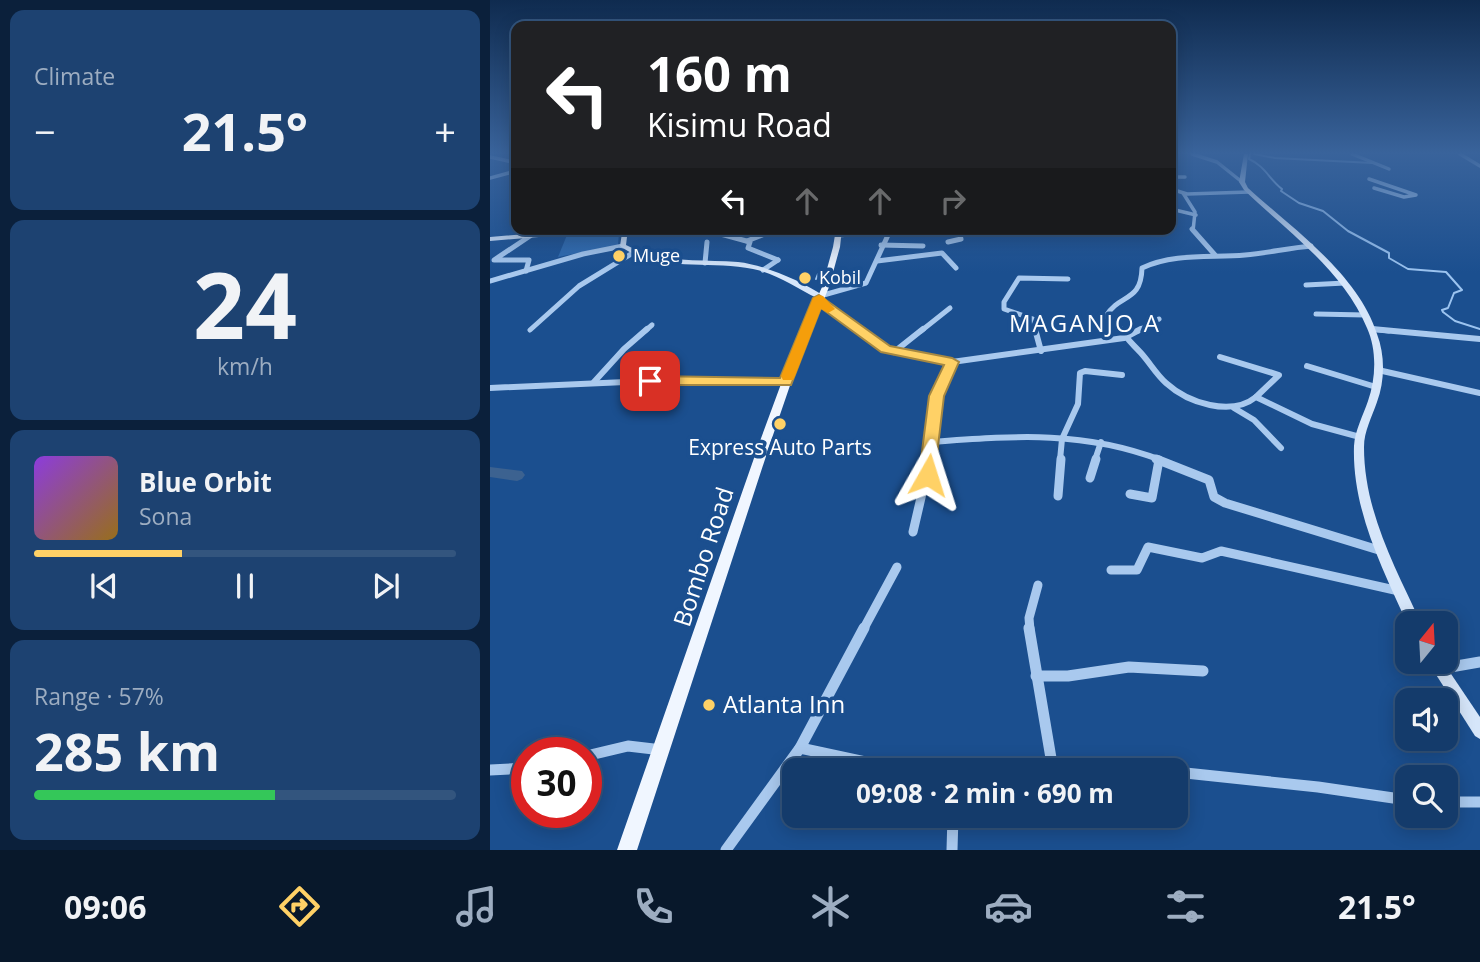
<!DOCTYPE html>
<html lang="en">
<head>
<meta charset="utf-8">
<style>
  :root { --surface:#143b6b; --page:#1d4271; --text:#f1f3f6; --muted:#9dadc1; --line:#33557e; --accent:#ffd166 }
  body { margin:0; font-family:"Open Sans",sans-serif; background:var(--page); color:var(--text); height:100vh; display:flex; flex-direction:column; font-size:26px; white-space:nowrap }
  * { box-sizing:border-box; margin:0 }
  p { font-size:23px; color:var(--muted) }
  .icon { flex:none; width:38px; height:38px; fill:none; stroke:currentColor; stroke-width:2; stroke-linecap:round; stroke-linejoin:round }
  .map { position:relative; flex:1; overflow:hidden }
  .sheet { display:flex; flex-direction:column; gap:10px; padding:10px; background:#0b203b; width:490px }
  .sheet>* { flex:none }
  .hud { position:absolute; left:21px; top:21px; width:665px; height:214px; border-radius:14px; box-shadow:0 4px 18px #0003,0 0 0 2px var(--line); background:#202124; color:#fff; overflow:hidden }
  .needle { width:46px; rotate:18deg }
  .buttons { position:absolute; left:905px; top:611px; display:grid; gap:14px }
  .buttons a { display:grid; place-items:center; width:63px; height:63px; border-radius:14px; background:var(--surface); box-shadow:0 4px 18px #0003,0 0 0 2px var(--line); font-size:35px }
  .speed { position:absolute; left:21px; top:737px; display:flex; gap:14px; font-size:35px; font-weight:700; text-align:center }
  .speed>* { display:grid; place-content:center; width:91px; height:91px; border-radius:50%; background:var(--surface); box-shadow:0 4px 18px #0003,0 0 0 2px var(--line); line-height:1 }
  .speed .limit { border:10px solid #d22; background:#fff; color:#111 }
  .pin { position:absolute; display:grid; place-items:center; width:60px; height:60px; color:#fff; margin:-30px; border-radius:14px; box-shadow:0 4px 10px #0006 }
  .me { position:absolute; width:77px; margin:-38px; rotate:6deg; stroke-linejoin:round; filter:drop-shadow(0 0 5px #0008) }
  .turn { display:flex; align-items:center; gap:24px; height:147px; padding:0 21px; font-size:32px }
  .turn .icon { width:91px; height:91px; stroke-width:2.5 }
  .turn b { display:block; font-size:49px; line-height:60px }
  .lanes { display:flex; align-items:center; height:66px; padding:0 21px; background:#0003; justify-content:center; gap:35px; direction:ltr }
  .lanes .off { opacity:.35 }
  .big { font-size:52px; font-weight:700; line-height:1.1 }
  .sheet .tile { flex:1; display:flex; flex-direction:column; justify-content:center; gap:10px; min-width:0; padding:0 24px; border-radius:14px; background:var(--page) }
  .sheet .dial { align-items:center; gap:0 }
  .dial b { font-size:91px; line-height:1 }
  .song { display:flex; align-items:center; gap:21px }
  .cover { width:84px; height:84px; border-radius:10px; background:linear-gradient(135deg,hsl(270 70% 55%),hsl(40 70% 35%)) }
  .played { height:7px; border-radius:4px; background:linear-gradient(90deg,var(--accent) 35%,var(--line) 35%) }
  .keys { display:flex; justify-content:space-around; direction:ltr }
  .heat { display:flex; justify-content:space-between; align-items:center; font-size:38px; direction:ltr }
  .charge { height:10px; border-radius:5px; background:linear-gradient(90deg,#34c759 57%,var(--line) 0) }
  .trip { position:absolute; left:292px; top:758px; width:406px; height:70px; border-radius:14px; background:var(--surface); box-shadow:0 4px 18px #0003,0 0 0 2px var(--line); font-weight:700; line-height:70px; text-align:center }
  .tab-bar { display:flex; height:112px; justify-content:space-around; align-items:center; background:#08182b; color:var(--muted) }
  .tab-bar .icon { width:49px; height:49px }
  .tab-bar .active { color:var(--accent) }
  .tab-bar b { font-size:32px; color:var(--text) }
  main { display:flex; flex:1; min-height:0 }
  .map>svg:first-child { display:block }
  .green { fill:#2e69ad }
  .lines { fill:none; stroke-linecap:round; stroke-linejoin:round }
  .stream { stroke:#9cc4f0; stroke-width:2 }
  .river { fill:#3c6290; fill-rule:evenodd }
  .street-far4 { stroke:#a9c9ee; stroke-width:3.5 }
  .street-far3 { stroke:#a9c9ee; stroke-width:5 }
  .street-far2 { stroke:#a9c9ee; stroke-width:6 }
  .street-far1 { stroke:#a9c9ee; stroke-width:9 }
  .street { stroke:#a9c9ee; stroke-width:11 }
  .secondary { fill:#d6e6fa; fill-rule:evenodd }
  .primary { fill:#f0f6ff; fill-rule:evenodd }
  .route { fill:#ffd166; stroke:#a68842; stroke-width:2 }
  .slow { fill:#f59e0b }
  .poi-dot { fill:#ffd166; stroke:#1b4f8f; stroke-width:2.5 }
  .labels { text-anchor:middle; stroke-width:7; stroke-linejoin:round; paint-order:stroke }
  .far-poi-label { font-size:18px; fill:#fff; stroke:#1b4f8f; text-anchor:start }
  .poi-label { font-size:21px; fill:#fff; stroke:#1b4f8f }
  .quarter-label { font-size:24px; letter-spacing:2px; fill:#fff; stroke:#1b4f8f }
  .near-street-label { font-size:24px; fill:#fff; stroke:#1b4f8f }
  .near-poi-label { font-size:24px; fill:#fff; stroke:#1b4f8f; text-anchor:start }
</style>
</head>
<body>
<main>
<section class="sheet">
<div class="tile"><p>Climate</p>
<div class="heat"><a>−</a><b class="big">21.5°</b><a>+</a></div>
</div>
<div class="tile dial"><b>24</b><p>km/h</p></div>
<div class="tile">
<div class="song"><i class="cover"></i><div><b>Blue Orbit</b><p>Sona</p></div></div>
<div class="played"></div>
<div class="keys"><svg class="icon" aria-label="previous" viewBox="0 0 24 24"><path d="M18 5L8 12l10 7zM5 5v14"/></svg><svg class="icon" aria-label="pause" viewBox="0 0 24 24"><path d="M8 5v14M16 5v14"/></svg><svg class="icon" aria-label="next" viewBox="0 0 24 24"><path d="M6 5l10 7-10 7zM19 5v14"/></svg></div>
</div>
<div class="tile"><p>Range · 57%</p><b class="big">285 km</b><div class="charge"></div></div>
</section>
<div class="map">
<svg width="990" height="850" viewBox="0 0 990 850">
  <rect width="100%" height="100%" fill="#1b4f8f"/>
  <path class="green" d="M111 232 129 233 128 245 68 257 77 235Z"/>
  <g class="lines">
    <g class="stream">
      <path d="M760 154 759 159C775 166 779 179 792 189L791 191 809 203 833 211 858 231 899 253V258L918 269 956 272 972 290 964 293 958 308 952 310 953 312 965 321 990 329"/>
      <path d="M764 154 785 158 883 163"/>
      <path d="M326 279 328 274"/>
    </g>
    <path class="river" d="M0 467 32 471 35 475 32 479 27 481 0 477Z"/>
    <g class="street-far4">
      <path d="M702 154 727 162 752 182"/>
      <path d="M862 154 899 169"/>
      <path d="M970 154 990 166"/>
      <path d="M0 157 23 162"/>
      <path d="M681 177H695"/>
      <path d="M0 178 26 171"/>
      <path d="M879 179 926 195 914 197 884 188"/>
      <path d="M681 189 697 194 759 192"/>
      <path d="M693 193 705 212 703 231"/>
      <path d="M681 209 706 215"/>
      <path d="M283 231 288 229"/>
      <path d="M396 231 420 229"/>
    </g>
    <g class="street-far3">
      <path d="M702 229 725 255"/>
      <path d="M227 233 260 242 258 248 288 260"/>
      <path d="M349 235 416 229"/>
      <path d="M257 241 287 229"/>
      <path d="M458 242 471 239 468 229"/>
      <path d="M391 245 433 246"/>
      <path d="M387 261 452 253 466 268"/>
      <path d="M215 263 217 242"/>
      <path d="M273 270 288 260"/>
      <path d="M36 271 39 260H4L40 236"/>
      <path d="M0 281 93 254 133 246"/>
      <path d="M816 285 855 283"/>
      <path d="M330 296 376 283 399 233"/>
      <path d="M329 298 342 312 369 331"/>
      <path d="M826 314 875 315"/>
      <path d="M882 329 899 331"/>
      <path d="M40 330 89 286 146 251"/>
      <path d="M155 331 162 325"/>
      <path d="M431 331 460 308"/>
      <path d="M546 331 543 319 514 309V302L529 278 578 279"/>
      <path d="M632 331 616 316C630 293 651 303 652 268 684 253 721 258 755 255 777 253 799 248 821 246"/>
      <path d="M648 331 669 319"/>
    </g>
    <g class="street-far2">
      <path d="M367 329 396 349 462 362"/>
      <path d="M545 329 551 351"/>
      <path d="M631 329C636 339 643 344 651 353 660 363 666 374 676 383 698 403 741 417 766 397L822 424 870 437"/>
      <path d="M882 329 990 339"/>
      <path d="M404 352 433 329"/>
      <path d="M730 357 789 375 766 397"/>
      <path d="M817 366 886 387"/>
      <path d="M888 370 990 393"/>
      <path d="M104 382 134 349 157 329"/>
      <path d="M0 388 180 380 296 382"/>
      <path d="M744 408 764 420 791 448"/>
      <path d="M442 442C524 436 592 430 671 460"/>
      <path d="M440 460 447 396 462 362 634 338 651 329"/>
      <path d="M570 460 572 439 588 404 590 373 595 371 632 375"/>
      <path d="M605 460 611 442"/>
    </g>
    <g class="street-far1">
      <path d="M666 459 719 480 724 497 735 503 892 551"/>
      <path d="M600 478 606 459"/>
      <path d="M640 494 662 498 669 460"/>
      <path d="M568 496 571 459"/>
      <path d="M423 532 440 459"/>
      <path d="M621 570H647L658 547 712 558 731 551 909 591"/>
      <path d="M373 630 407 567"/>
      <path d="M540 630 539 618 548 585"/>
    </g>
    <g class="street">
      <path d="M539 628 563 770"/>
      <path d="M949 669 990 662"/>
      <path d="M546 676H578L639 667 713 671"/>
      <path d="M310 748 413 770"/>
      <path d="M96 756 138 746 172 750"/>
      <path d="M0 770 37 768"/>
      <path d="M605 770H647"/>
      <path d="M686 772 828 787 917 800"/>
      <path d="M956 802H990"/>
      <path d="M236 850 310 748 374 628"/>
      <path d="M462 850 463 816"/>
    </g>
    <g class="secondary">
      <path d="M754 154H758L755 182 758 188C803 229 868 274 887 334 895 355 895 380 887 402 882 417 874 431 874 447 874 511 905 567 931 623H917C892 568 862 509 864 446 865 430 873 416 878 401 886 378 887 350 877 328 853 270 798 232 754 190L749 182Z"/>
      <path d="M97 229H138L136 245C173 264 208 259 248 262 275 265 312 281 334 296L333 298H327C306 288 286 273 263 269 219 260 168 273 130 246L132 233H98L0 241V237Z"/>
      <path d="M938 662H953L990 717V739L985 736Z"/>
    </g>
    <path class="primary" d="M346 229H352L350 247 339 287 307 365 281 441 147 850H127L270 441 298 365 332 287 343 247Z"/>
  </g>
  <linearGradient id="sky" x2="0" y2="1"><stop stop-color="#0f2b4f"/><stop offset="0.56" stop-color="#39639b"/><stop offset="1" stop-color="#39639b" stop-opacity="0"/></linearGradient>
  <rect width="990" height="273" fill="url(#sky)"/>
  <path class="route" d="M329 295 400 346 462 358 469 362 454 396 444 480H432L429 475 439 396 454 365 391 352 331 308 301 385H160L153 381 160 376 290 378 323 298Z"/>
  <path class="slow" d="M329 295 333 296 345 309 338 313 331 309 305 376 303 380H293L291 376 323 298Z"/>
  <g class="poi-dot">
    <circle cx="129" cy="256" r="7"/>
    <circle cx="315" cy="278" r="7"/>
    <circle cx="290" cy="424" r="7"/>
    <circle cx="219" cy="705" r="7"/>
  </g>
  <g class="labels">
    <g class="far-poi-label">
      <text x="143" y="262">Muge</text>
      <text x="329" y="284">Kobil</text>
    </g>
    <g class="poi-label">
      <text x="290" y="455">Express Auto Parts</text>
    </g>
    <g class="quarter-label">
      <text x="595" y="332">MAGANJO A</text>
    </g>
    <g class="near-street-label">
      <text transform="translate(214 557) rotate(-72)" y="8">Bombo Road</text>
    </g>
    <g class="near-poi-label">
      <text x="233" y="713">Atlanta Inn</text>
    </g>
  </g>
</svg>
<div class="buttons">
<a><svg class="needle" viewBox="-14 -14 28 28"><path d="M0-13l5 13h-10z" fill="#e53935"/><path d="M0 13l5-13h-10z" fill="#9dadc1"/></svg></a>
<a><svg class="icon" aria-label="sound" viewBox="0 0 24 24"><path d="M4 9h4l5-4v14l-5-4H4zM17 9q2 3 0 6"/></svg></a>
<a><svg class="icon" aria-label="search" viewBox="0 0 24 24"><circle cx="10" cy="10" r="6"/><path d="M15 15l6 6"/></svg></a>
</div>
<div class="speed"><div class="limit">30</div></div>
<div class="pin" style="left:160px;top:381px;background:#d93025"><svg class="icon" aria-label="arrive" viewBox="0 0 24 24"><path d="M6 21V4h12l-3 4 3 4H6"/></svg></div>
<svg class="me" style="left:438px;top:475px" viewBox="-20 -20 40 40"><path d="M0-17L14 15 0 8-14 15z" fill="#ffd166" stroke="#fff" stroke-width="4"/></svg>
<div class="trip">09:08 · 2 min · 690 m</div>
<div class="hud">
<div class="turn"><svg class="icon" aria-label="left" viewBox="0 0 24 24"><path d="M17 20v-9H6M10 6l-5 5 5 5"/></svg><div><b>160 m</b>Kisimu Road</div></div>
<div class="lanes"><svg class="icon" aria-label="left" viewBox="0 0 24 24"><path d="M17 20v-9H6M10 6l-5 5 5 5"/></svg><svg class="icon off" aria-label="ahead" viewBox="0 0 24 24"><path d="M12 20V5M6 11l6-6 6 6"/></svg><svg class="icon off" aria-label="ahead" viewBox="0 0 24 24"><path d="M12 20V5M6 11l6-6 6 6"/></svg><svg class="icon off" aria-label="right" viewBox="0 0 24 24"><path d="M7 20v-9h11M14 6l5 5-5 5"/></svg></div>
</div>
</div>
</main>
<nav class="tab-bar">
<b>09:06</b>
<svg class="icon active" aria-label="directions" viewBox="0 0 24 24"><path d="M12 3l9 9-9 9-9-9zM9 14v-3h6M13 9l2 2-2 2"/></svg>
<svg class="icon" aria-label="music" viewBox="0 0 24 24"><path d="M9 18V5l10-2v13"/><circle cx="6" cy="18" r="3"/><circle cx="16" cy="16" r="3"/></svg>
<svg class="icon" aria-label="phone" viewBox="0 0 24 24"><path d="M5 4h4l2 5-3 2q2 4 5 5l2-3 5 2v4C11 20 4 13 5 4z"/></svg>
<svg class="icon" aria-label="climate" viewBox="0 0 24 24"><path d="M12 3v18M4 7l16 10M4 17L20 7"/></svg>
<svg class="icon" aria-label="car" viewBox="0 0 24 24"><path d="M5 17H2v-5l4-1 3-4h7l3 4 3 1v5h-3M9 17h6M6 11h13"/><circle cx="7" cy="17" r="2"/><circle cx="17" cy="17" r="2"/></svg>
<svg class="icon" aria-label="filters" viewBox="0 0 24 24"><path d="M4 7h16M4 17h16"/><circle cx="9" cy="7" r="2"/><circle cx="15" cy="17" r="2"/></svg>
<b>21.5°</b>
</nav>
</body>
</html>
